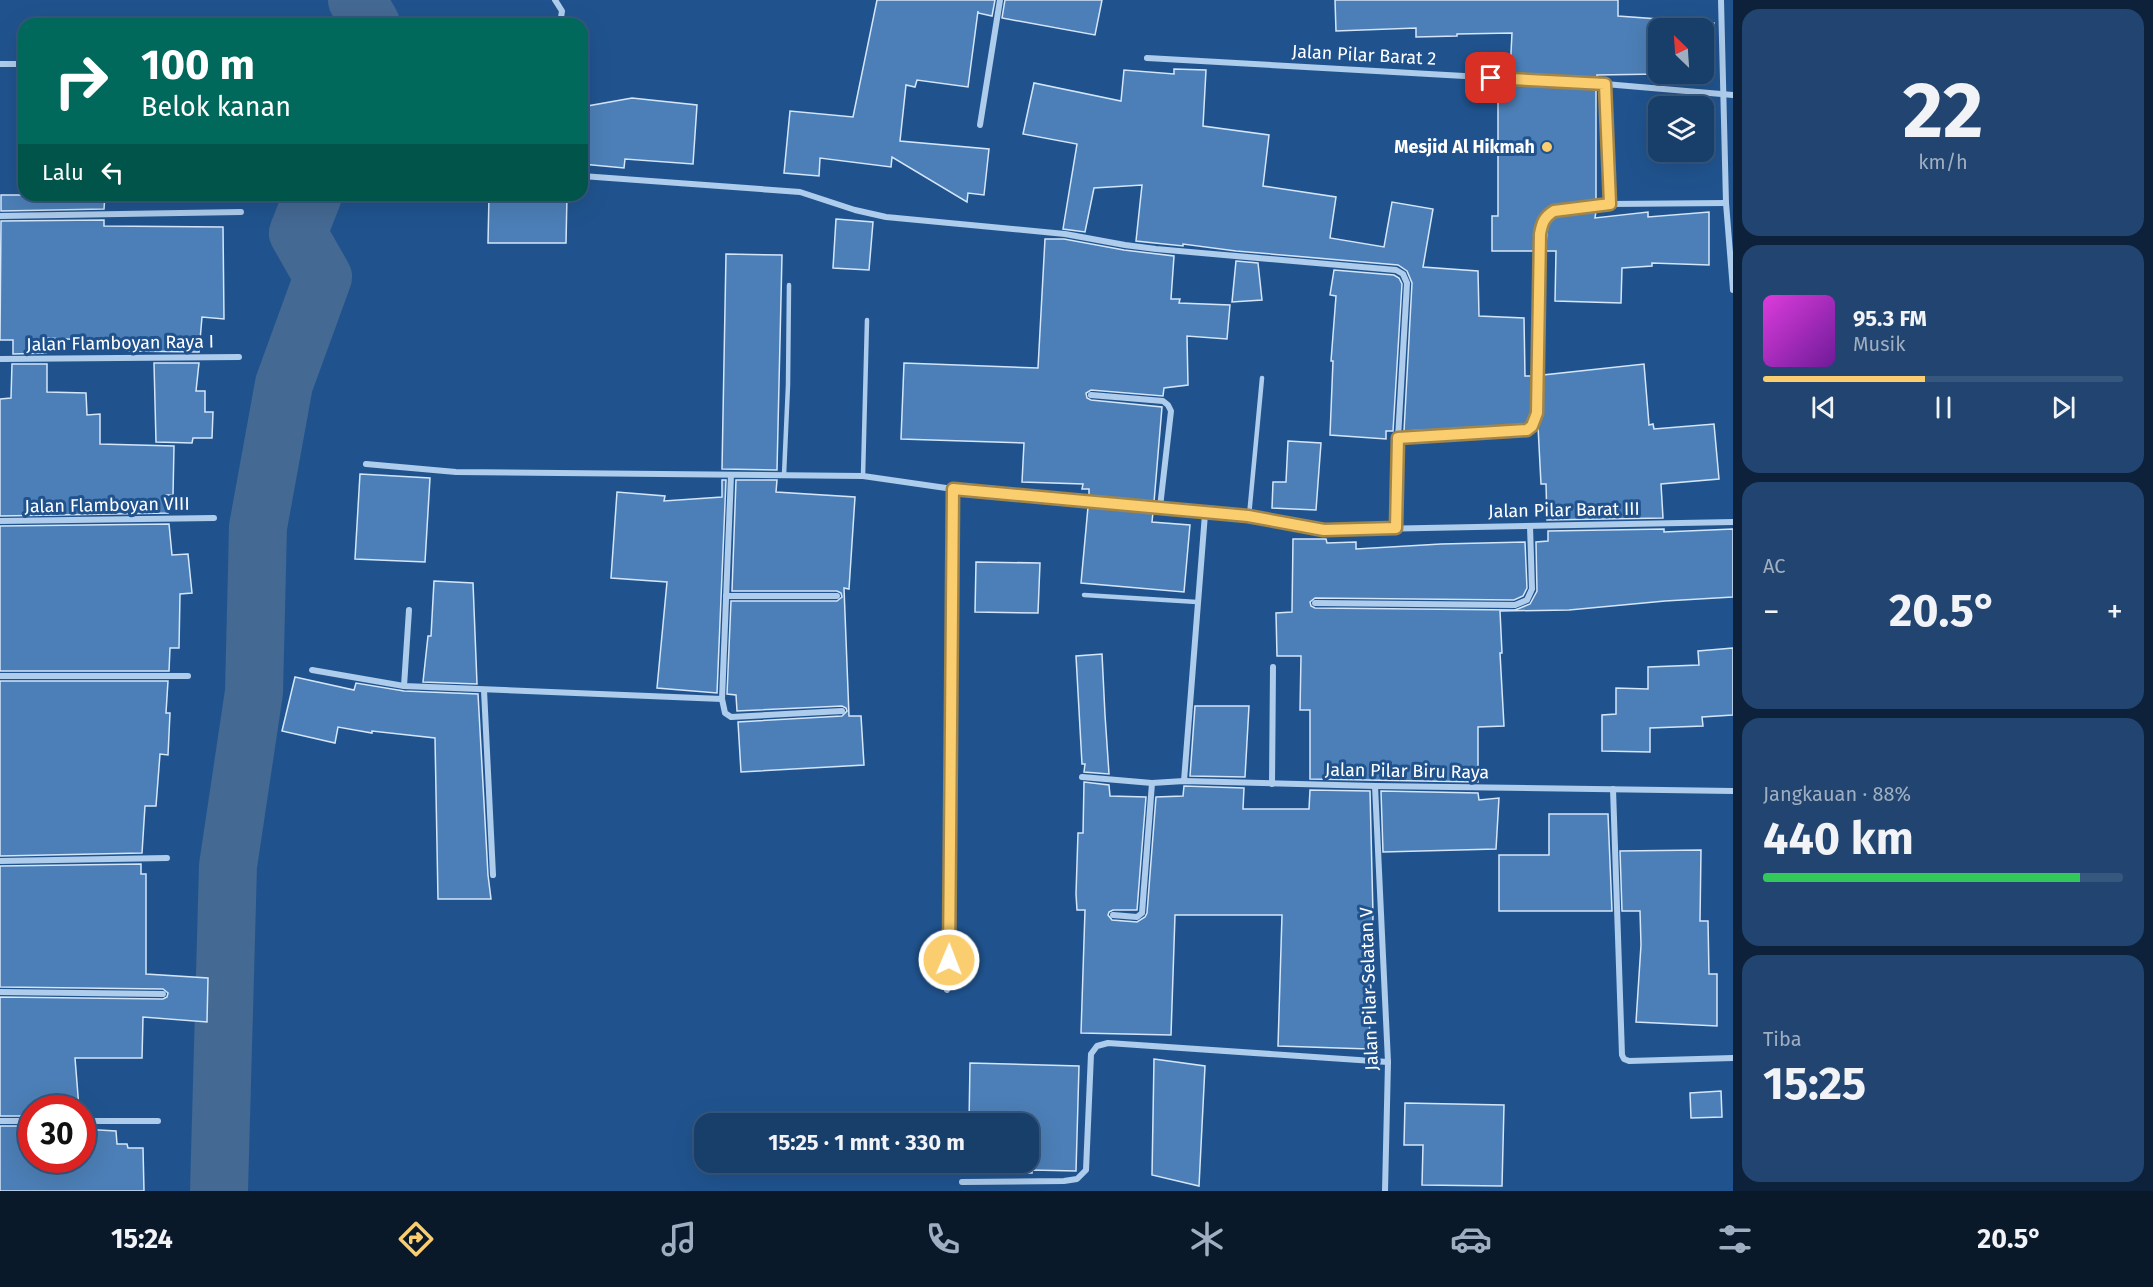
<!DOCTYPE html>
<html lang="id">
<head>
<meta charset="utf-8">
<style>
  :root { --surface:#183e6a; --page:#214570; --text:#f1f3f6; --muted:#9faec1; --line:#36577e; --accent:#facd6f }
  body { margin:0; font-family:"Fira Sans",sans-serif; background:var(--page); color:var(--text); height:100vh; display:flex; flex-direction:column; font-size:22px; white-space:nowrap }
  * { box-sizing:border-box; margin:0 }
  p { font-size:20px; color:var(--muted) }
  .icon { flex:none; width:33px; height:33px; fill:none; stroke:currentColor; stroke-width:2; stroke-linecap:round; stroke-linejoin:round }
  .map { position:relative; flex:1; overflow:hidden }
  .drawer { display:flex; flex-direction:column; gap:9px; padding:9px; background:#0d223a; width:420px }
  .drawer>* { flex:none }
  .guide { position:absolute; left:18px; top:18px; width:570px; height:183px; border-radius:18px; box-shadow:0 6px 24px #0002,0 0 0 2px var(--line); background:#00695c; color:#fff; overflow:hidden }
  .needle { width:39px; rotate:335deg }
  .controls { position:absolute; left:1648px; top:18px; display:grid; gap:12px }
  .controls a { display:grid; place-items:center; width:66px; height:66px; border-radius:12px; background:var(--surface); box-shadow:0 6px 24px #0002,0 0 0 2px var(--line); font-size:30px }
  .speed { position:absolute; left:18px; top:1095px; display:flex; gap:12px; font-size:30px; font-weight:700; text-align:center }
  .speed>* { display:grid; place-content:center; width:78px; height:78px; border-radius:50%; background:var(--surface); box-shadow:0 6px 24px #0002,0 0 0 2px var(--line); line-height:1 }
  .speed .limit { border:9px solid #d22; background:#fff; color:#111 }
  .pin { position:absolute; display:grid; place-items:center; width:51px; height:51px; color:#fff; margin:-26px; border-radius:12px; box-shadow:0 3px 9px #0006 }
  .me { position:absolute; width:66px; margin:-33px; rotate:1deg; stroke-linejoin:round; filter:drop-shadow(0 0 4px #0008) }
  .turn { display:flex; align-items:center; gap:21px; height:126px; padding:0 24px; font-size:27px }
  .turn .icon { width:78px; height:78px; stroke-width:2.5 }
  .turn b { display:block; font-size:42px; line-height:51px }
  .then { display:flex; align-items:center; height:57px; padding:0 24px; background:#0003; gap:12px; font-size:22px }
  .big { font-size:45px; font-weight:700; line-height:1.1 }
  .drawer .widget { flex:1; display:flex; flex-direction:column; justify-content:center; gap:9px; min-width:0; padding:0 21px; border-radius:18px; background:var(--page) }
  .drawer .dial { align-items:center; gap:0 }
  .dial b { font-size:78px; line-height:1 }
  .song { display:flex; align-items:center; gap:18px }
  .cover { width:72px; height:72px; border-radius:9px; background:linear-gradient(135deg,hsl(300 70% 55%),hsl(280 70% 35%)) }
  .played { height:6px; border-radius:3px; background:linear-gradient(90deg,var(--accent) 45%,var(--line) 45%) }
  .keys { display:flex; justify-content:space-around; direction:ltr }
  .heat { display:flex; justify-content:space-between; align-items:center; font-size:33px; direction:ltr }
  .charge { height:9px; border-radius:4px; background:linear-gradient(90deg,#34c759 88%,var(--line) 0) }
  .trip { position:absolute; left:694px; top:1113px; width:345px; height:60px; border-radius:18px; background:var(--surface); box-shadow:0 6px 24px #0002,0 0 0 2px var(--line); font-weight:700; line-height:60px; text-align:center }
  .tab-bar { display:flex; height:96px; justify-content:space-around; align-items:center; background:#0a192a; color:var(--muted) }
  .tab-bar .icon { width:42px; height:42px }
  .tab-bar .active { color:var(--accent) }
  .tab-bar b { font-size:27px; color:var(--text) }
  main { display:flex; flex:1; min-height:0 }
  .map>svg:first-child { display:block }
  .lines { fill:none; stroke-linecap:round; stroke-linejoin:round }
  .river { stroke:#446993; stroke-width:58 }
  .building { fill:#4c7fb7; stroke:#d4e6f9; stroke-width:1.5 }
  .service { stroke:#aeccec; stroke-width:4.5 }
  .minor { stroke:#aeccec; stroke-width:6 }
  .route-casing { stroke:#a28548; stroke-width:15 }
  .route { stroke:#facd6f; stroke-width:10 }
  .poi-dot { fill:#facd6f; stroke:#20538e; stroke-width:2 }
  .labels { text-anchor:middle; stroke-width:6; stroke-linejoin:round; paint-order:stroke }
  .street-label { font-size:18px; fill:#fff; stroke:#20538e }
  .poi-label { font-size:18px; font-weight:bold; fill:#fff; stroke:#20538e; text-anchor:end }
</style>
</head>
<body>
<main>
<div class="map">
<svg width="1733" height="1191" viewBox="0 0 1733 1191">
  <rect width="100%" height="100%" fill="#20538e"/>
  <g class="lines">
    <g class="river">
      <path d="M357 0 371 24"/>
      <path d="M219 1191 228 866 254 692 258 527 284 384 323 277 298 233 313 195"/>
    </g>
  </g>
  <g class="building">
    <path d="M877 0H995L992 16 978 13V11L968 87 917 80 915 87 906 85 900 141 989 149 984 195 968 193 967 202 892 157 891 167 820 158 819 176 784 173 790 111 853 117Z"/>
    <path d="M1005 0H1102L1095 35 1002 18Z"/>
    <path d="M1335 0H1618V16L1714 23 1715 72H1704V28H1659V74L1597 75V78L1510 73 1512 33 1457 34V36L1416 37V28L1336 31Z"/>
    <path d="M1174 69 1206 70 1203 126 1269 135 1263 186 1336 197 1330 238 1384 247 1392 202 1433 209 1423 267 1478 271 1479 316 1524 318 1525 376H1532V412L1528 422 1521 426 1404 431 1412 283 1407 271 1398 265 1236 251 1183 244V246L1136 241 1142 185 1094 188 1085 232 1063 229 1077 144 1023 134 1034 83 1121 101 1124 70 1174 74Z"/>
    <path d="M1509 84 1596 89V201L1553 206 1547 209 1541 215 1537 225 1534 251H1492V216H1498V97H1509Z"/>
    <path d="M632 98 697 105 693 164 625 159 624 168 582 164V107Z"/>
    <path d="M1 195H105L104 209 1 211Z"/>
    <path d="M489 195H567L566 243H488Z"/>
    <path d="M1596 211 1595 218 1648 212V217L1709 212V265L1652 263V266L1622 268 1621 303 1555 301 1556 251H1545L1548 225 1556 216Z"/>
    <path d="M836 219 873 222 869 270 833 268Z"/>
    <path d="M104 220V226L223 227 224 319 202 317 199 352 129 351 130 342 46 338V353L13 354V340H0L1 221Z"/>
    <path d="M1045 239H1064L1124 250 1174 256 1171 299H1180L1179 303 1230 305 1227 339 1187 336 1188 385 1164 388 1163 396 1091 390 1086 393 1087 398 1091 400 1162 407 1154 502 1089 496V489H1082L1083 484 1022 482 1024 443 901 439 904 363 1038 368Z"/>
    <path d="M726 254 782 255 777 470 722 469Z"/>
    <path d="M1236 261 1258 263 1262 300 1232 302Z"/>
    <path d="M1334 270 1394 275 1399 278 1402 284 1393 431H1386V439L1330 435 1333 361H1331L1336 296 1330 295Z"/>
    <path d="M154 363H199L196 391H205V412H213L212 438H193L192 443 156 442Z"/>
    <path d="M12 364H47V392L86 393 87 415 100 414V444L174 446 173 495H166L168 513 0 516V399L11 398Z"/>
    <path d="M1644 364 1649 425 1653 424 1654 429 1714 424 1719 479 1661 484 1663 518 1547 520 1546 484H1541L1538 426 1542 413 1543 375Z"/>
    <path d="M1288 441 1321 443 1316 510 1272 508 1273 482H1286Z"/>
    <path d="M360 474 430 478 425 562 355 559Z"/>
    <path d="M722 480H726L717 693 657 688 667 582 611 578 617 492 665 496 664 501 722 497Z"/>
    <path d="M736 480H777L776 492 855 497 849 589 844 588 849 716H861L864 765 741 772 738 722 842 716 847 711 846 708 842 706 737 711 736 695 727 694 731 601H837L842 597 841 593 837 591H732Z"/>
    <path d="M1088 507 1153 512 1152 522 1190 525 1184 592 1081 583Z"/>
    <path d="M169 524 172 555 188 554 192 593 180 594 179 648H170L169 671H0V526Z"/>
    <path d="M1664 529V532L1733 529V597L1665 601 1569 610 1500 611 1502 653H1500L1504 726 1478 727V782L1310 779V710H1300L1301 656H1277L1276 613 1292 612 1293 539H1326L1327 543 1356 542V549L1441 544 1525 542 1527 588 1523 596 1514 600 1315 598 1310 602 1311 606 1315 608 1515 610 1530 604 1537 591 1536 542 1548 541V531Z"/>
    <path d="M976 562 1040 563 1038 613 975 612Z"/>
    <path d="M434 581 473 583 477 684 423 682 428 636H431Z"/>
    <path d="M1733 648V715L1702 717 1703 726 1650 728V752L1602 751V715L1616 714V688L1648 689V667L1699 665 1698 651Z"/>
    <path d="M1102 654 1105 715 1109 774 1084 772 1085 764H1082L1076 656Z"/>
    <path d="M295 677 354 690 356 683 404 691 478 694 488 875 491 899H438L435 738 372 731V733L338 727 335 743 282 731Z"/>
    <path d="M0 681H168L166 713H170L168 755 160 754 156 806H145L142 853 0 856Z"/>
    <path d="M1195 706H1249L1245 777 1190 776Z"/>
    <path d="M1084 782 1109 785 1110 796 1146 797 1137 910H1113L1109 912 1108 915 1112 920 1137 922 1145 917 1147 913 1156 797 1183 796 1184 786 1244 788 1243 809H1309L1310 790 1370 791 1373 915 1369 1049 1278 1046 1282 915H1175L1171 1035 1081 1033 1085 910H1077L1076 894 1078 833H1083Z"/>
    <path d="M1381 791 1478 793 1479 800 1499 798 1496 849 1383 852Z"/>
    <path d="M1549 814H1608L1612 911H1499V855H1549Z"/>
    <path d="M1701 850 1700 921H1708L1709 974H1717V1026L1636 1022 1641 945 1640 911H1622L1620 851Z"/>
    <path d="M141 864V874H146V974L208 978 207 1022 143 1017 142 1058H75L79 1108H32V1116H0V997L163 999 167 997 168 993 163 989 0 987V866Z"/>
    <path d="M1154 1059 1205 1066 1199 1186 1152 1175Z"/>
    <path d="M970 1063 1079 1066 1076 1171 1032 1170V1173L962 1172V1162H1029V1124H962L969 1123Z"/>
    <path d="M1721 1091 1722 1117 1691 1118 1690 1093Z"/>
    <path d="M1405 1103 1504 1105 1502 1186 1422 1185 1423 1145H1404Z"/>
    <path d="M0 1126H32V1160H82V1129L116 1131 117 1144H127L128 1148H143L144 1191H0Z"/>
  </g>
  <g class="lines">
    <g class="service">
      <path d="M784 475 788 385 789 285"/>
      <path d="M863 476 867 320"/>
      <path d="M1249 516 1262 378"/>
      <path d="M1084 595 1197 602"/>
    </g>
    <g class="minor">
      <path d="M555 0 562 11 560 24"/>
      <path d="M1721 0 1726 203 1733 290"/>
      <path d="M1147 58 1605 84 1733 95"/>
      <path d="M0 64H24"/>
      <path d="M1605 84 1610 204"/>
      <path d="M980 125 1000 0"/>
      <path d="M582 176 800 192 855 210 886 217 1065 234 1125 245 1156 249 1396 270 1403 274 1407 283 1398 438 1396 528"/>
      <path d="M0 216 241 212"/>
      <path d="M0 359 239 357"/>
      <path d="M1091 395 1163 401 1168 405 1171 411 1160 507"/>
      <path d="M1398 438 1521 432 1532 426 1537 413 1540 234C1542 223 1544 217 1554 211L1610 204 1726 203"/>
      <path d="M366 464 456 472 863 476 953 489 1249 516 1324 530 1733 522"/>
      <path d="M731 475 722 699 725 713 731 717 842 711"/>
      <path d="M0 521 214 518"/>
      <path d="M726 596H837"/>
      <path d="M1315 603 1515 605 1527 600 1532 589 1530 526"/>
      <path d="M312 670 404 686 722 699"/>
      <path d="M0 676H188"/>
      <path d="M404 686 409 610"/>
      <path d="M484 690 493 875"/>
      <path d="M1082 777 1152 783 1184 781 1375 786 1733 791"/>
      <path d="M1184 781 1205 514"/>
      <path d="M1272 784 1273 667"/>
      <path d="M1375 786 1388 1062 1385 1191"/>
      <path d="M1613 789 1622 1055 1624 1059 1629 1061 1733 1058"/>
      <path d="M0 861 167 858"/>
      <path d="M1113 915 1137 917 1142 913 1152 783"/>
      <path d="M947 990 949 984 953 489"/>
      <path d="M0 992 163 994"/>
      <path d="M0 1121H32"/>
      <path d="M82 1121H158"/>
      <path d="M962 1182 1064 1181 1077 1179 1086 1170 1091 1054 1097 1046 1108 1043 1388 1062"/>
    </g>
  </g>
  <g class="lines">
    <defs>
      <path id="route" d="M949 960 953 489 1248 516 1324 530 1396 528 1398 438 1527 430 1532 426 1537 413 1540 234C1542 223 1544 217 1554 211L1610 204 1605 84 1491 78"/>
    </defs>
    <use href="#route" class="route-casing"/>
    <use href="#route" class="route"/>
  </g>
  <circle class="poi-dot" cx="1547" cy="147" r="6"/>
  <g class="labels">
    <g class="street-label">
      <text transform="translate(1364 55) rotate(3)" y="6">Jalan Pilar Barat 2</text>
      <text transform="translate(120 343) rotate(-1)" y="6">Jalan Flamboyan Raya I</text>
      <text transform="translate(107 505) rotate(-1)" y="6">Jalan Flamboyan VIII</text>
      <text transform="translate(1564 510) rotate(-1)" y="6">Jalan Pilar Barat III</text>
      <text transform="translate(1407 771) rotate(1)" y="6">Jalan Pilar Biru Raya</text>
      <text transform="translate(1369 989) rotate(-92)" y="6">Jalan Pilar Selatan V</text>
    </g>
    <g class="poi-label">
      <text x="1535" y="153">Mesjid Al Hikmah</text>
    </g>
  </g>
</svg>
<div class="controls">
<a><svg class="needle" viewBox="-14 -14 28 28"><path d="M0-13l5 13h-10z" fill="#e53935"/><path d="M0 13l5-13h-10z" fill="#9faec1"/></svg></a>
<a><svg class="icon" aria-label="layers" viewBox="0 0 24 24"><path d="M12 4l9 5-9 5-9-5zM3 14l9 5 9-5"/></svg></a>
</div>
<div class="speed"><div class="limit">30</div></div>
<div class="pin" style="left:1491px;top:78px;background:#d93025"><svg class="icon" aria-label="arrive" viewBox="0 0 24 24"><path d="M6 21V4h12l-3 4 3 4H6"/></svg></div>
<svg class="me" style="left:949px;top:960px" viewBox="-20 -20 40 40"><circle r="17" fill="#facd6f" stroke="#fff" stroke-width="3"/><path d="M0-11L8 9 0 5-8 9z" fill="#fff"/></svg>
<div class="trip">15:25 · 1 mnt · 330 m</div>
<div class="guide">
<div class="turn"><svg class="icon" aria-label="right" viewBox="0 0 24 24"><path d="M7 20v-9h11M14 6l5 5-5 5"/></svg><div><b>100 m</b>Belok kanan</div></div>
<div class="then">Lalu<svg class="icon" aria-label="left" viewBox="0 0 24 24"><path d="M17 20v-9H6M10 6l-5 5 5 5"/></svg></div>
</div>
</div>
<section class="drawer">
<div class="widget dial"><b>22</b><p>km/h</p></div>
<div class="widget">
<div class="song"><i class="cover"></i><div><b>95.3 FM</b><p>Musik</p></div></div>
<div class="played"></div>
<div class="keys"><svg class="icon" aria-label="previous" viewBox="0 0 24 24"><path d="M18 5L8 12l10 7zM5 5v14"/></svg><svg class="icon" aria-label="pause" viewBox="0 0 24 24"><path d="M8 5v14M16 5v14"/></svg><svg class="icon" aria-label="next" viewBox="0 0 24 24"><path d="M6 5l10 7-10 7zM19 5v14"/></svg></div>
</div>
<div class="widget"><p>AC</p>
<div class="heat"><a>−</a><b class="big">20.5°</b><a>+</a></div>
</div>
<div class="widget"><p>Jangkauan · 88%</p><b class="big">440 km</b><div class="charge"></div></div>
<div class="widget"><p>Tiba</p><b class="big">15:25</b></div>
</section>
</main>
<nav class="tab-bar">
<b>15:24</b>
<svg class="icon active" aria-label="directions" viewBox="0 0 24 24"><path d="M12 3l9 9-9 9-9-9zM9 14v-3h6M13 9l2 2-2 2"/></svg>
<svg class="icon" aria-label="music" viewBox="0 0 24 24"><path d="M9 18V5l10-2v13"/><circle cx="6" cy="18" r="3"/><circle cx="16" cy="16" r="3"/></svg>
<svg class="icon" aria-label="phone" viewBox="0 0 24 24"><path d="M5 4h4l2 5-3 2q2 4 5 5l2-3 5 2v4C11 20 4 13 5 4z"/></svg>
<svg class="icon" aria-label="climate" viewBox="0 0 24 24"><path d="M12 3v18M4 7l16 10M4 17L20 7"/></svg>
<svg class="icon" aria-label="car" viewBox="0 0 24 24"><path d="M5 17H2v-5l4-1 3-4h7l3 4 3 1v5h-3M9 17h6M6 11h13"/><circle cx="7" cy="17" r="2"/><circle cx="17" cy="17" r="2"/></svg>
<svg class="icon" aria-label="filters" viewBox="0 0 24 24"><path d="M4 7h16M4 17h16"/><circle cx="9" cy="7" r="2"/><circle cx="15" cy="17" r="2"/></svg>
<b>20.5°</b>
</nav>
</body>
</html>
